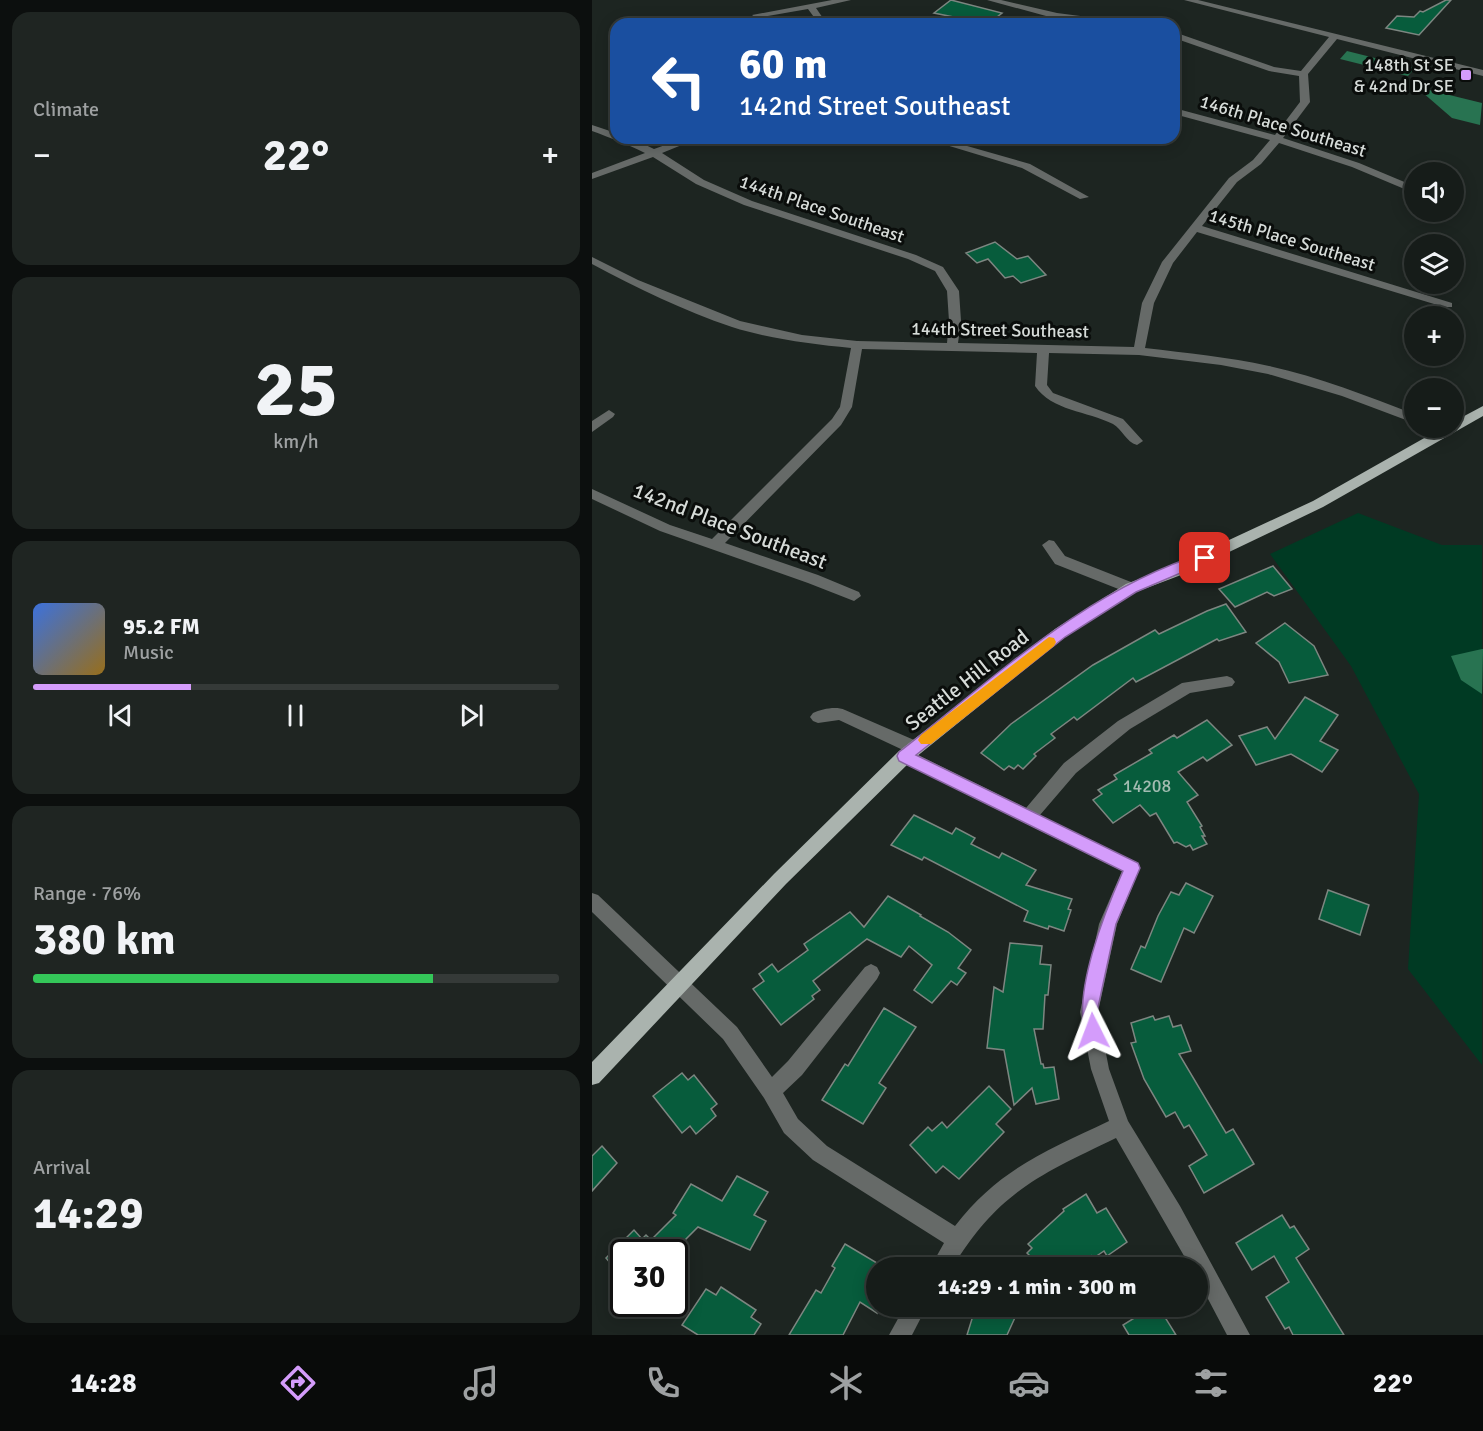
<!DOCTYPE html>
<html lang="en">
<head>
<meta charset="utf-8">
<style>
  :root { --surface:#161c19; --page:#1f2522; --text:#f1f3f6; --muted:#9ea1a2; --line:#353a38; --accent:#d49cfb }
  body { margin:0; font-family:Signika,sans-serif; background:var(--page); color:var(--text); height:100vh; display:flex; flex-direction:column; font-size:22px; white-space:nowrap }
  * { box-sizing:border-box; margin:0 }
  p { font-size:20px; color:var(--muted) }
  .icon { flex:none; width:33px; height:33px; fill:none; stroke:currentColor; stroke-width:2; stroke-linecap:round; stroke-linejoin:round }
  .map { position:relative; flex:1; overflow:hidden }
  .side { display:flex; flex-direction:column; gap:12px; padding:12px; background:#0c0f0e; width:592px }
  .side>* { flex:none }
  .guide { position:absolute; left:18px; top:18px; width:570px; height:126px; border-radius:18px; box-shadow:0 3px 15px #0003,0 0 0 2px var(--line); background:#1a4fa0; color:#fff; overflow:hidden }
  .fabs { position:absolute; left:812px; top:162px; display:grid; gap:12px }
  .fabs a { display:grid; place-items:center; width:60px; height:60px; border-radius:50%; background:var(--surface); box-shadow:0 3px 15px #0003,0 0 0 2px var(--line); font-size:30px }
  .speed { position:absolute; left:18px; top:1239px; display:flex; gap:12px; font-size:30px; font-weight:700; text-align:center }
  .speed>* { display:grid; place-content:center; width:78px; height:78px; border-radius:50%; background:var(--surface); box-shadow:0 3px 15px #0003,0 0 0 2px var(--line); line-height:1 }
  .speed .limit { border:3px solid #111; border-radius:9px; background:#fff; color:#111 }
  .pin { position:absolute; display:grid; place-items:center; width:51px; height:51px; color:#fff; margin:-26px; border-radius:12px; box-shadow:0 3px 9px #0006 }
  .me { position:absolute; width:66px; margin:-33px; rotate:357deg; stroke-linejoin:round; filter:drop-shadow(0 0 4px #0008) }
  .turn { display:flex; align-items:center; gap:21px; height:126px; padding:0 30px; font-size:27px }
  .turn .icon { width:78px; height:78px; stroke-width:2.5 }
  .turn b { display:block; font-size:42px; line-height:51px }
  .big { font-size:45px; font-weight:700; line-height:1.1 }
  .side .card { flex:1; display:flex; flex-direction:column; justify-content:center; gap:9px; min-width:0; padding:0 21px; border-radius:18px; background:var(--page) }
  .side .dial { align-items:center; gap:0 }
  .dial b { font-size:78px; line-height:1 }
  .song { display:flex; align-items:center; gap:18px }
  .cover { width:72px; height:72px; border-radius:9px; background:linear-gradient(135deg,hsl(220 70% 55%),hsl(40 70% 35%)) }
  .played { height:6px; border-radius:3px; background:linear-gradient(90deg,var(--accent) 30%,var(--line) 30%) }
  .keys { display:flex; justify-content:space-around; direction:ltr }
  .heat { display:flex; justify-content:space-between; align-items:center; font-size:33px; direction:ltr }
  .charge { height:9px; border-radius:4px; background:linear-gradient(90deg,#34c759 76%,var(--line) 0) }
  .trip { position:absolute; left:274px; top:1257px; width:342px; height:60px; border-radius:30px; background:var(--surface); box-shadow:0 3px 15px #0003,0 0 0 2px var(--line); font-weight:700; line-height:60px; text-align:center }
  .tab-bar { display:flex; height:96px; justify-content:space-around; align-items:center; background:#090b0a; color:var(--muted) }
  .tab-bar .icon { width:42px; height:42px }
  .tab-bar .active { color:var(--accent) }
  .tab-bar b { font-size:27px; color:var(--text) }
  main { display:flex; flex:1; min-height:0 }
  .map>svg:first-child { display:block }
  .green { fill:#003a23 }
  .water { fill:#287351 }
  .building { fill:#075c3c; stroke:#7d8681; stroke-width:1.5 }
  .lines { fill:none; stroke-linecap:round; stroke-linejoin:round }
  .minor { fill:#666a68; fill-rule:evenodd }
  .major { fill:#aab3ae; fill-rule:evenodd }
  .route { fill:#d49cfb; stroke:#8a65a3; stroke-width:1.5 }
  .slow { fill:#f59e0b }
  .poi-dot { fill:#d49cfb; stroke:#0a0d0b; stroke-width:2 }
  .labels { text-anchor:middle; stroke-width:6; stroke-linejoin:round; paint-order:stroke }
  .far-poi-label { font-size:18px; fill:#d6dbd8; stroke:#0a0d0b; text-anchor:end }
  .far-street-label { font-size:18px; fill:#d6dbd8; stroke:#0a0d0b }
  .number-label { font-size:18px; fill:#a2bbb1 }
  .street-label { font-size:21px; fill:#d6dbd8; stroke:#0a0d0b }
</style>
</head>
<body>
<main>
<section class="side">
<div class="card"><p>Climate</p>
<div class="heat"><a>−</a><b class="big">22°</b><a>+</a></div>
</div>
<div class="card dial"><b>25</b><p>km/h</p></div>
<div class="card">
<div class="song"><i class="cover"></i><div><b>95.2 FM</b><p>Music</p></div></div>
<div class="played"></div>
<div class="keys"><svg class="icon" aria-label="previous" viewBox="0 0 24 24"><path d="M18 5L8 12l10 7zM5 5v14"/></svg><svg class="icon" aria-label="pause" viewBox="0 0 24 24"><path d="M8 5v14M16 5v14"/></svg><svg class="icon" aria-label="next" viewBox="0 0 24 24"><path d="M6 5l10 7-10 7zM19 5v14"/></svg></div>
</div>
<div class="card"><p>Range · 76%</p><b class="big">380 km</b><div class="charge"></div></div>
<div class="card"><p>Arrival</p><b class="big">14:29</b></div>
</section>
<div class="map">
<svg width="891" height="1335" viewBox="0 0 891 1335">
  <rect width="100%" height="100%" fill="#1d2521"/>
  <path class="green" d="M766 513 850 545H890V1065L816 969 827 794 759 666 678 554Z"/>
  <g class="water">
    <path d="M755 51 823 68 816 76 748 59Z"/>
    <path d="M833 89 890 103 888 125 860 118 830 92Z"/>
    <path d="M890 649H891L890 694 869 680 859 656Z"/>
  </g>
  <g class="building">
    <path d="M359 0 410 13 396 24 342 13Z"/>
    <path d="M854 0H859L827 35 794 28 805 16 822 17 828 11 831 12Z"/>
    <path d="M403 242 425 259 436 256 454 275 429 283 421 276 413 278 396 259 385 263 374 253Z"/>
    <path d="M681 566 700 589 682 596 675 592 643 607 627 589Z"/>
    <path d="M634 604 654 632 627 641 625 639 544 682 541 678 485 720 482 717 459 734 463 738 442 754 444 756 431 769 426 765 422 769 417 766 412 770 389 753 419 724 501 665 563 630 567 634 615 611Z"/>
    <path d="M693 623 722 646 736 675 697 683 687 662 664 643Z"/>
    <path d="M713 697 746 715 728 741 746 750 730 772 699 754 664 765 647 736 675 727 683 739Z"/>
    <path d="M615 720 640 745 615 761 611 757 586 772 606 795 595 802 610 826 608 827 613 836H610L615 844 601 850 598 845 594 847 585 842 582 843 564 813 558 816 548 805 521 823 501 800 510 794 506 790 525 779 522 775 560 753 557 750 582 735 585 738Z"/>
    <path d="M322 815 360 834 364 828 383 838 379 844 407 858 410 853 444 870 434 885 480 899 476 909 479 910 472 931 457 926 456 929 432 921 436 911 332 857 330 860 299 845Z"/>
    <path d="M594 883 621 896 602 933 592 928 569 982 539 969 549 946 553 948 566 916 579 892 587 895Z"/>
    <path d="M736 890 777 905 768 935 727 919Z"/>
    <path d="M296 896 329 915 328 916 356 932 379 950 366 968 374 973 365 985 359 981 340 1003 322 990 340 965 317 946 309 957 275 939 221 981 228 990 220 996 222 999 189 1025 161 989 172 981 167 974 180 964 186 972 216 950 212 944 258 912 272 927Z"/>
    <path d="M418 943 450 946 448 964 459 965 456 995H453L451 1029H442L449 1064H451L452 1068 462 1067 467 1099 444 1104 440 1088 422 1105 412 1050 395 1048 402 987 411 992Z"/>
    <path d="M292 1008 324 1027 287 1083 294 1088 271 1124 230 1100 253 1064 256 1066Z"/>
    <path d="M561 1016 563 1020 577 1016 581 1027 589 1025 599 1051 587 1054 634 1133 641 1129 662 1164 612 1193 597 1166 615 1155 597 1125 592 1128 583 1112 574 1117 552 1079 539 1043 544 1042 539 1023Z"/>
    <path d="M90 1073 96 1080 102 1075 125 1104 119 1109 124 1116 104 1134 98 1126 90 1133 61 1096Z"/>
    <path d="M397 1086 419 1109 404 1124 412 1132 367 1179 351 1166 344 1173 318 1145 336 1127 340 1131 350 1122 355 1128Z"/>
    <path d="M10 1146 25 1163 0 1191V1156Z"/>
    <path d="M145 1176 176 1192 162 1215 174 1221 158 1250 106 1227 81 1252H32V1279L14 1258 42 1230 50 1239 54 1235 59 1240 84 1215 81 1213 99 1184 130 1201Z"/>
    <path d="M494 1194 505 1213 514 1208 535 1242 515 1256 512 1251 500 1259 499 1256 487 1268H424L437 1255 435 1253 440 1248 436 1244 472 1211 471 1209Z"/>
    <path d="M690 1215 698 1228 702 1226 717 1249 704 1258 752 1335H701L697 1327 693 1329 674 1297 697 1282 682 1256 660 1270 644 1243Z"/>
    <path d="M253 1244 285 1263 280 1272 285 1275V1313L268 1302 251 1335H197L224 1290 229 1293 243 1268 240 1266Z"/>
    <path d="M129 1287 164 1310 159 1317 169 1324 162 1335H106L90 1325 114 1289 124 1295Z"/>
    <path d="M384 1306H417L426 1311 415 1335H375Z"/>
    <path d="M548 1306H566L584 1335H537L531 1325 544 1317 541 1312Z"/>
  </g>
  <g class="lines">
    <g class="minor">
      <path d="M240 0H259L224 8 235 24H227L216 9 164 18 160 15Z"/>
      <path d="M395 0H409L465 13 527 21 531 24H507L465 19Z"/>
      <path d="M592 0H606L891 70V76L745 39 716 74 718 102 691 138 767 163 822 186V193L760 167 687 143 669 164 645 182 610 226 860 303V307H852L605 232 581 263 562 303 553 348C595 353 636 357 677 366 727 377 775 396 822 414V423L750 396 676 374 629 365 547 355 457 353 455 385 461 393 531 419 551 441 545 445C534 442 530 429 521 424 495 411 460 411 443 386L445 353 270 349 260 407 249 425 133 543 226 575 267 592 269 596 262 601 216 583 68 531 0 499V489L78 525 120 539 240 419 248 407 259 348C219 344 178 339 140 327 92 311 45 288 0 264V257L46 280 148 321 210 335 265 341 355 343 357 321 355 291 343 271 316 259 152 205 104 184 61 157 0 179V173L53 153C35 144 19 138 0 131V125L24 133V138H39L62 149 93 138H107L70 153 112 180 160 201 324 255 351 267 367 291 369 321 366 343 542 347 550 303 570 262 637 178 661 160 678 140 582 114V108L683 135 708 102 707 76 677 71 582 38V32L682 67 709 71 737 37Z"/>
      <path d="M335 17 339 20 335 24H325Z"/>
      <path d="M331 138H347L438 164 497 197 488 199 430 168Z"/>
      <path d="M17 410 23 414 21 417 0 432V421Z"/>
      <path d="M832 428H848L855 433 849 437Z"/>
      <path d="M457 540 462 541 473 556 544 584 546 588 544 592H534L463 564 450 545Z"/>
      <path d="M635 676 640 678 643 682 640 686 598 693 538 729 484 773 448 815 546 863 548 868 525 924 506 1012 517 1069 536 1121 588 1206 658 1335H635L606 1280V1268H599L524 1138C448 1175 407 1191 360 1268H338L352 1243 221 1160 192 1133 172 1098 131 1039 0 912V893L6 895 145 1027 180 1077 196 1061 273 967 279 964 285 967 288 973 285 979 210 1075 191 1093 206 1119 235 1146 363 1226C407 1169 454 1151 517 1121L499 1069 488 1012 507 924 530 871 307 761 305 756 311 750 247 720 226 723 221 721 218 717 221 713C230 709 244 706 253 710L329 743 331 748 329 753 324 754 434 808 472 763 526 721 590 683Z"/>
      <path d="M313 1306H335L320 1335H297Z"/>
    </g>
    <path class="major" d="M891 406V416L731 507 589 575 544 592 473 637 319 761 194 884 7 1083 0 1085V1062L182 874 307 751 463 629 534 584 579 567 721 501 850 428H861V422Z"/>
  </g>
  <path class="route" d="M613 553 619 558 617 561 544 592 473 637 324 755 546 863 548 868 524 924 505 1012 509 1031 507 1037 501 1039 495 1037C478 997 514 909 531 871L307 761 305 756 307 752C402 678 496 588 613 553Z"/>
  <path class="slow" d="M457 637 462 638 464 642 462 646 339 744H329L326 740 329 735Z"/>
  <rect class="poi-dot" x="868" y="69" width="12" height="12" rx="3"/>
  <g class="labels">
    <g class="far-poi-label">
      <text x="862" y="71">148th St SE<tspan x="862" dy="21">&amp; 42nd Dr SE</tspan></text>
    </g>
    <g class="far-street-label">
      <text transform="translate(691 126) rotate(17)" y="6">146th Place Southeast</text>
      <text transform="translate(230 209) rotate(19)" y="6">144th Place Southeast</text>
      <text transform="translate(700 240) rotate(17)" y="6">145th Place Southeast</text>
      <text transform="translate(408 330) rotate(1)" y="6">144th Street Southeast</text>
    </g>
    <g class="number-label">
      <text x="555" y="792">14208</text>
    </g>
    <g class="street-label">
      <text transform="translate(138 526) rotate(21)" y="7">142nd Place Southeast</text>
      <text transform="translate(375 680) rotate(-38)" y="7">Seattle Hill Road</text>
    </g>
  </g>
</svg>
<div class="fabs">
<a><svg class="icon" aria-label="sound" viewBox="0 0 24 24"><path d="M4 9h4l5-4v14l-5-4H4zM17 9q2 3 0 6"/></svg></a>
<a><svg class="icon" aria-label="layers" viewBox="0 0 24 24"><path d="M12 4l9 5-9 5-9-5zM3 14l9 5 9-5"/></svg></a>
<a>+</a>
<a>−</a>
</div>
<div class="speed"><div class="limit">30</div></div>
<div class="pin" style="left:613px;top:558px;background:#d93025"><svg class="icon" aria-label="arrive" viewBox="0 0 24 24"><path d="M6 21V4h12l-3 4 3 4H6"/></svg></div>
<svg class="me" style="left:501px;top:1031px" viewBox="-20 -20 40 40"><path d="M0-17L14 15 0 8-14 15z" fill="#d49cfb" stroke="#fff" stroke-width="4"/></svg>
<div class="trip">14:29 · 1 min · 300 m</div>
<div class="guide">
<div class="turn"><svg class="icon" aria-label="left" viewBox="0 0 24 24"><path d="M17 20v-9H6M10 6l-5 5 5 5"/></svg><div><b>60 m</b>142nd Street Southeast</div></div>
</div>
</div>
</main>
<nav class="tab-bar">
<b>14:28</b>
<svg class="icon active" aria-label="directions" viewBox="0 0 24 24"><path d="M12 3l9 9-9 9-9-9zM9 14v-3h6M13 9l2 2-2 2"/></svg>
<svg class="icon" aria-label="music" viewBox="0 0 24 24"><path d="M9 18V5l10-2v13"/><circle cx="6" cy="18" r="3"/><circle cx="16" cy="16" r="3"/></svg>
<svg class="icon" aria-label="phone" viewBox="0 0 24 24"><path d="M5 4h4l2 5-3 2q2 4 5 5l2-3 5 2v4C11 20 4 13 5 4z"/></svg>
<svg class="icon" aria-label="climate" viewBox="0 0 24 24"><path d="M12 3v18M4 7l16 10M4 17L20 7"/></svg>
<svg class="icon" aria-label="car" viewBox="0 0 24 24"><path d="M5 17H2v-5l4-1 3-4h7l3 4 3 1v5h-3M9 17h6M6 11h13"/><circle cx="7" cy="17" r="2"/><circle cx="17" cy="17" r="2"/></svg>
<svg class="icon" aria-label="filters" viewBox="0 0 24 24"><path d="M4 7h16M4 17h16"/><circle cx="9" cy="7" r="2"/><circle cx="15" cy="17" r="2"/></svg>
<b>22°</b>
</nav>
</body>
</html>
